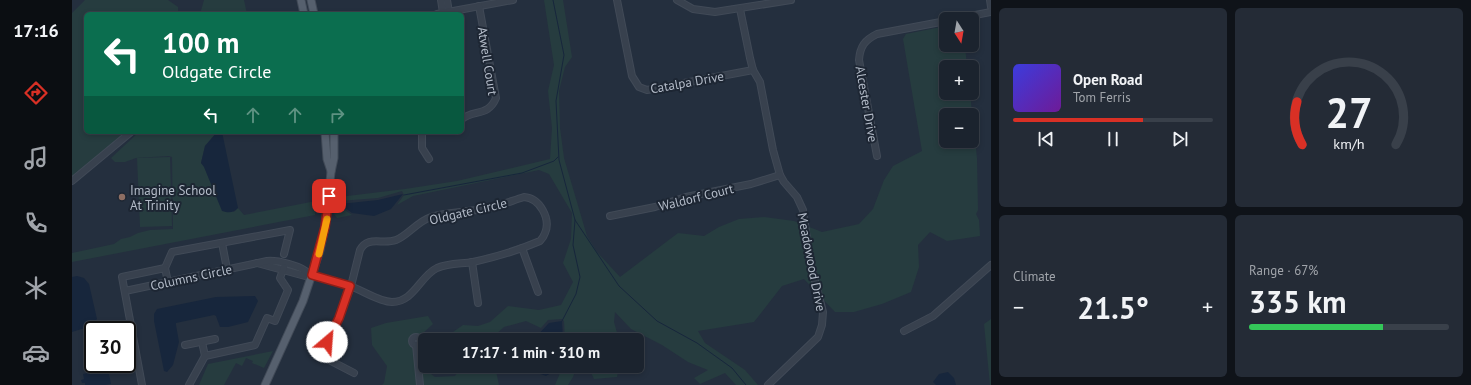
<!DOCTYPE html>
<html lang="en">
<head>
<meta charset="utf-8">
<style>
  :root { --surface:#1b232e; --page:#242b36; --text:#f1f3f6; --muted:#a0a4aa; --line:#39404a; --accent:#d93025 }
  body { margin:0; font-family:"PT Sans",sans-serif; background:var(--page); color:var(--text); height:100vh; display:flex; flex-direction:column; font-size:15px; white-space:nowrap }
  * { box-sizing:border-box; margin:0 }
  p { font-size:13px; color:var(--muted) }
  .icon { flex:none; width:22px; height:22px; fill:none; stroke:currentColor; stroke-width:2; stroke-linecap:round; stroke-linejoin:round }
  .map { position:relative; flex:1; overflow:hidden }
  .details { display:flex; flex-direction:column; gap:8px; padding:8px; background:#0f1319; width:480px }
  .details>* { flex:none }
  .hud { position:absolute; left:12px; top:12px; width:380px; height:122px; border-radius:6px; box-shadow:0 2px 6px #0003,0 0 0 1px var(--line); background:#0b6e4f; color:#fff; overflow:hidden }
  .needle { width:26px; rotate:169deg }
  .tools { position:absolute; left:867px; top:12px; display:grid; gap:8px }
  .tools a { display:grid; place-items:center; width:40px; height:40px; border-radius:6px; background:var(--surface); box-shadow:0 2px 6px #0003,0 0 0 1px var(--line); font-size:20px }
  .speed { position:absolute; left:12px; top:321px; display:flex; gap:8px; font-size:20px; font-weight:700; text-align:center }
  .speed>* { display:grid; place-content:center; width:52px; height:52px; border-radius:50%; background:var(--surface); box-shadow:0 2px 6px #0003,0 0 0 1px var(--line); line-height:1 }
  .speed .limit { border:2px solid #111; border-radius:6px; background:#fff; color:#111 }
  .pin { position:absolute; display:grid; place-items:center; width:34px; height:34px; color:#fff; margin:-17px; border-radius:8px; box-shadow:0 2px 6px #0006 }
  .me { position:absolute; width:44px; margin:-22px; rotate:27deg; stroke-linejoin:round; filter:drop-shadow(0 0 3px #0008) }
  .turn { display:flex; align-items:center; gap:14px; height:84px; padding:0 12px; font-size:18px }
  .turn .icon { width:52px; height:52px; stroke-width:2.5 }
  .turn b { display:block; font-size:28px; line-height:34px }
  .lanes { display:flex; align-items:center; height:38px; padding:0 12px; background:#0003; justify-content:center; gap:20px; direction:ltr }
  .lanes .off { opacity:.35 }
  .big { font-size:30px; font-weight:600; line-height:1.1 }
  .details .card { flex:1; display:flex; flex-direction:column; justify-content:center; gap:6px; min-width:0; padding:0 14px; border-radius:6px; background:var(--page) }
  .details .dial { align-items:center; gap:0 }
  .dial svg { height:104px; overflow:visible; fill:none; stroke:var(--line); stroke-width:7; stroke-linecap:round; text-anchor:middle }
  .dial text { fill:var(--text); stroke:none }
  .song { display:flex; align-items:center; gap:12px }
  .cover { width:48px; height:48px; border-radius:6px; background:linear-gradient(135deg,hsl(240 70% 55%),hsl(280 70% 35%)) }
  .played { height:4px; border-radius:2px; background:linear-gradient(90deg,var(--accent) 65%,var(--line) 65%) }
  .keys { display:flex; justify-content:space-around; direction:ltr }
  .heat { display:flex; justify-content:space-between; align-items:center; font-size:22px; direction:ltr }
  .charge { height:6px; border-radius:3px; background:linear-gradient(90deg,#34c759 67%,var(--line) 0) }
  .details .tiles { flex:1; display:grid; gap:8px; grid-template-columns:repeat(2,1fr) }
  .trip { position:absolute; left:346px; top:333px; width:226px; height:40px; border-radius:6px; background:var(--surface); box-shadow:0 2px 6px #0003,0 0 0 1px var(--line); font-weight:600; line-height:40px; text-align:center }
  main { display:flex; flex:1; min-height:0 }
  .dock { display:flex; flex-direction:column; width:72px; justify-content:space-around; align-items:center; background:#0b0e12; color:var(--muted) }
  .dock .icon { width:28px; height:28px }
  .dock .current { color:var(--accent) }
  .dock b { font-size:18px; color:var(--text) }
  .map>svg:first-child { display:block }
  .green { fill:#263c3f; fill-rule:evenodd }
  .water { fill:#17263c }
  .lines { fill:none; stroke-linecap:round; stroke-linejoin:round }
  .stream { stroke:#17263c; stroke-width:1 }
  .minor-casing { stroke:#414a57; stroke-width:8 }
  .major-casing { stroke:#414a57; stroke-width:9 }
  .minor { stroke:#38414e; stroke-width:6 }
  .major { stroke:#56606e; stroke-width:7 }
  .route-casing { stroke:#8d1f18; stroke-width:10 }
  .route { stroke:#d93025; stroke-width:7 }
  .slow { stroke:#f59e0b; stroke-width:7 }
  .education-dot { fill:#8d6e63; stroke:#1d2633; stroke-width:1.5 }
  .labels { text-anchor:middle; stroke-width:4; stroke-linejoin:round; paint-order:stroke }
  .street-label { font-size:13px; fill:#b4bcc9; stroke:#1d2633 }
  .poi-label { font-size:13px; fill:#b4bcc9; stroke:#1d2633; text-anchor:start }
</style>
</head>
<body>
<main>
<nav class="dock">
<b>17:16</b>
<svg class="icon current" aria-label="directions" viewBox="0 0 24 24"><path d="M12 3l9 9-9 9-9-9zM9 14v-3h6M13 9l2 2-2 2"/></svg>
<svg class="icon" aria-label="music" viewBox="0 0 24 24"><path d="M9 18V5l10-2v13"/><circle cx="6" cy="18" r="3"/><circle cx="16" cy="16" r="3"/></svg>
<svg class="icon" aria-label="phone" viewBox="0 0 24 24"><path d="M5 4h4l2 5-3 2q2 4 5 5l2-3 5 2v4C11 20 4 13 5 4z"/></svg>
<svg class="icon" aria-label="climate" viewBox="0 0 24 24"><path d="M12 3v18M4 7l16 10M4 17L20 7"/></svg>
<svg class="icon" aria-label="car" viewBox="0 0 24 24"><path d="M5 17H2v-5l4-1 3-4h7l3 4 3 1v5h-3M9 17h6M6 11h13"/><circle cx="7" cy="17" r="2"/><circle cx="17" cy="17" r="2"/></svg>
</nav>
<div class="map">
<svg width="919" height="385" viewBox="0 0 919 385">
  <rect width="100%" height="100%" fill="#242f3e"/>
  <g class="green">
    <path d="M13 0H96L106 7V14H14V132H56L0 178V13Z"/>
    <path d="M132 0H172L175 14H128Z"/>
    <path d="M472 0H491L500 57 493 67 487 91 488 128 492 158 515 236 525 252 548 277 606 233 632 236 647 227 667 219 692 217 722 221 750 232 787 224 801 209 812 180 821 166 850 151 831 39 834 34 874 26V45H893L895 67H874V93H898L905 158 906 210 904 214 907 220 908 236 875 241 858 232 846 245 847 267 839 292 810 304 782 312H763L732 279 710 286 682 322 626 331 633 343 673 370 686 385H664L653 373 628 384 622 378 636 370 616 362 590 345 559 329 543 312 542 322 547 340H493L492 321 490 319 476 320 469 328 454 321 432 327 423 335V340H378L381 332 391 325 406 326 418 322 436 306 467 310 489 305 501 282 491 263 499 239 500 213 477 174 467 170 341 196 325 205 332 195 330 191 306 198 268 201 267 206 280 215 265 218 262 214 267 197 333 189 385 181 478 159 480 128 476 91 482 65ZM874 115H900V141H874Z"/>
    <path d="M67 132H145L133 146 129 163 132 166 148 205 162 212 166 208 172 215 244 201 243 215 0 262V253L42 244 49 239 58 237 66 233 78 230 101 229 100 157 97 156 64 158 53 162H43L39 158Z"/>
    <path d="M98 157 100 226 68 227 65 158Z"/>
    <path d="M356 316 361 324 342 341 343 362 363 377 383 376 390 366H423L427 385H310L312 383 315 366 300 345 299 328 314 323Z"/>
    <path d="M919 319V385H918L912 324Z"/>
    <path d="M201 351 192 368 180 363 181 361 174 358 170 366 164 363 152 385H127L136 364Z"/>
    <path d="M491 366H505L501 377 496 385H483Z"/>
    <path d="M516 366H547L545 377 522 379Z"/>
  </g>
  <g class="water">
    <path d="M145 132H150L166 208C161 213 157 213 150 211L132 167 129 163 133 146Z"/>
    <path d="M331 194 319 209 302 216 280 213 268 204 306 200Z"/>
    <path d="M5 276 12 278 17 284 25 319 19 326 0 332V277Z"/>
    <path d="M183 296 186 301 176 322 156 327H148L144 316 142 315 104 323V325L107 342 101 365 95 372 92 371 82 321V314L85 309 144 297Z"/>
    <path d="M490 321 491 340H461L477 323Z"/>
    <path d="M455 366H480L479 373 474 376 460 371Z"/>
    <path d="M36 369 39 384 33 385H13V383H10L9 380 12 379 11 374Z"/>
    <path d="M876 372 882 378 884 385H864L861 382 867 374Z"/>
  </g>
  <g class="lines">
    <g class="stream">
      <path d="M481 0 492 55 484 101 487 160 503 220 547 286 585 321 625 343 660 368 674 385"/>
      <path d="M332 195 450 173 482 161 486 157"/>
      <path d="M490 321 504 294 508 277 501 245 503 220"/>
    </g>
    <defs>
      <g id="minor">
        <path d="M369 0 371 13"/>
        <path d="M375 0 377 12"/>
        <path d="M545 0 560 76 567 87 575 90 681 70"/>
        <path d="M605 0 621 9 643 12 719 0"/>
        <path d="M918 0 919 7"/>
        <path d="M668 9 678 58 681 70 688 82 701 150 708 175 712 182 725 197 731 210 738 261 751 312 750 325 746 337 696 385"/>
        <path d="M365 14 441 0"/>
        <path d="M883 19 919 12"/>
        <path d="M390 119C402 109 416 117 424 98L407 6"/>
        <path d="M350 132V148L357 159"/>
        <path d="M805 156 787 60C788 46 793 40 805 34L874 21"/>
        <path d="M0 181 59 132"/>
        <path d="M538 216 583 207 614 197 679 184 708 175"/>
        <path d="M150 243 155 269"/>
        <path d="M450 248 466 292"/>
        <path d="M400 262 406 303"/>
        <path d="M185 263 233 276 237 274C250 278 264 281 278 286 290 290 307 302 320 302 342 302 348 276 365 268 377 263 389 264 401 262 424 257 447 250 468 241 470 239 472 236 473 233 479 219 468 198 452 197 439 201 425 207 411 209 396 212 373 212 359 217 346 221 335 236 324 240 310 245 296 235 288 250L279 286 267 318 255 342 254 352 255 359 282 373"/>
        <path d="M93 268 100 252 218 230 212 254"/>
        <path d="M53 291 195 261C205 260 231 266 237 274"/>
        <path d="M832 331 861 316 919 265"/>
        <circle cx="344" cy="341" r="4"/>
        <path d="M130 342 133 356"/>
        <path d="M113 345 143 339"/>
        <path d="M344 345 348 385"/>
        <path d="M70 385 50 277 93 268 96 282"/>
        <path d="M117 385 133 356 183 345 195 318 203 321 216 290 208 278 212 267"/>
      </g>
      <g id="major">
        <path d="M229 0 232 14"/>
        <path d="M239 0 242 14"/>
        <path d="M253 132 255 159 259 171"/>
        <path d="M193 385 231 301 248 250 253 227 259 172 262 158V132"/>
      </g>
    </defs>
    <use href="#minor" class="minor-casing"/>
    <use href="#major" class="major-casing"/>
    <use href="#minor" class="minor"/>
    <use href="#major" class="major"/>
  </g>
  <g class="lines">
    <defs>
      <path id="route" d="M255 342 267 318 278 286 240 275 253 227 257 196"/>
    </defs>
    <use href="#route" class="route-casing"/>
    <use href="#route" class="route"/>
    <path class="slow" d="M247 254 255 219"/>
  </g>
  <circle class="education-dot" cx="50" cy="197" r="4"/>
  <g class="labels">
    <g class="street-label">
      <text transform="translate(416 61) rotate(81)" y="5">Atwell Court</text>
      <text transform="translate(615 82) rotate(-10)" y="5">Catalpa Drive</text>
      <text transform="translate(795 104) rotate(80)" y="5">Alcester Drive</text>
      <text transform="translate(624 197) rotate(-14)" y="5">Waldorf Court</text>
      <text transform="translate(396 211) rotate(-13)" y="5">Oldgate Circle</text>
      <text transform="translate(740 262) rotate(79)" y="5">Meadowood Drive</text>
      <text transform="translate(119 277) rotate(-12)" y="5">Columns Circle</text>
    </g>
    <g class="poi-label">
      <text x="58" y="195">Imagine School<tspan x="58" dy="15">At Trinity</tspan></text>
    </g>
  </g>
</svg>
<div class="tools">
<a><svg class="needle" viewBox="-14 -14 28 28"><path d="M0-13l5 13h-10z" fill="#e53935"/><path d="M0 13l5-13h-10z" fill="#a0a4aa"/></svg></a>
<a>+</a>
<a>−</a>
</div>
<div class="speed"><div class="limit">30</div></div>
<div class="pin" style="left:257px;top:196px;background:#d93025"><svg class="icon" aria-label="arrive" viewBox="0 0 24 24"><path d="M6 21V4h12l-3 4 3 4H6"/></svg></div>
<svg class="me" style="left:255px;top:342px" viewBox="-20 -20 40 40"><circle r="19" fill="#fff"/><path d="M0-13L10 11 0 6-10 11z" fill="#d93025"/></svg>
<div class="trip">17:17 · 1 min · 310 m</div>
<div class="hud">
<div class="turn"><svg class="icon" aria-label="left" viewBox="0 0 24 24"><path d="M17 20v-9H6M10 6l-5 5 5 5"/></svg><div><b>100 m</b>Oldgate Circle</div></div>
<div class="lanes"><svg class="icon" aria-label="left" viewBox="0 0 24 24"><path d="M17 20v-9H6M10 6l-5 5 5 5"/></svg><svg class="icon off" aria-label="ahead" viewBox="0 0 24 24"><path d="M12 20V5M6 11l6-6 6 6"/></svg><svg class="icon off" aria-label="ahead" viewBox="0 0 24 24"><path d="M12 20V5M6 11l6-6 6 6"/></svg><svg class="icon off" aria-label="right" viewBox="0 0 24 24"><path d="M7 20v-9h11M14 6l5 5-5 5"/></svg></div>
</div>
</div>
<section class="details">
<div class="tiles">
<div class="card">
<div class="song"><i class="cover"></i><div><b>Open Road</b><p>Tom Ferris</p></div></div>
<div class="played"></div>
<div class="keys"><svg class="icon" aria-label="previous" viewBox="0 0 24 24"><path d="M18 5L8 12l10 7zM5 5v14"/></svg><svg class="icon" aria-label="pause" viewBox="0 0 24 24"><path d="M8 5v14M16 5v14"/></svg><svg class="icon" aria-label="next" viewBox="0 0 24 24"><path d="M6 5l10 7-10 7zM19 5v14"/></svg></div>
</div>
<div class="card dial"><svg viewBox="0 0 100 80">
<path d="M14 69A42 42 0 1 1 86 69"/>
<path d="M14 69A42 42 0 0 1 10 36" stroke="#d93025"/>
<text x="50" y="56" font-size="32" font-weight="700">27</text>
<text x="50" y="72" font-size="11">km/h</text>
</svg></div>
<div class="card"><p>Climate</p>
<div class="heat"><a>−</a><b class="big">21.5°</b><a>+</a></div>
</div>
<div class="card"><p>Range · 67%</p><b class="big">335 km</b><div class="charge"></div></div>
</div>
</section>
</main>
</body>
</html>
